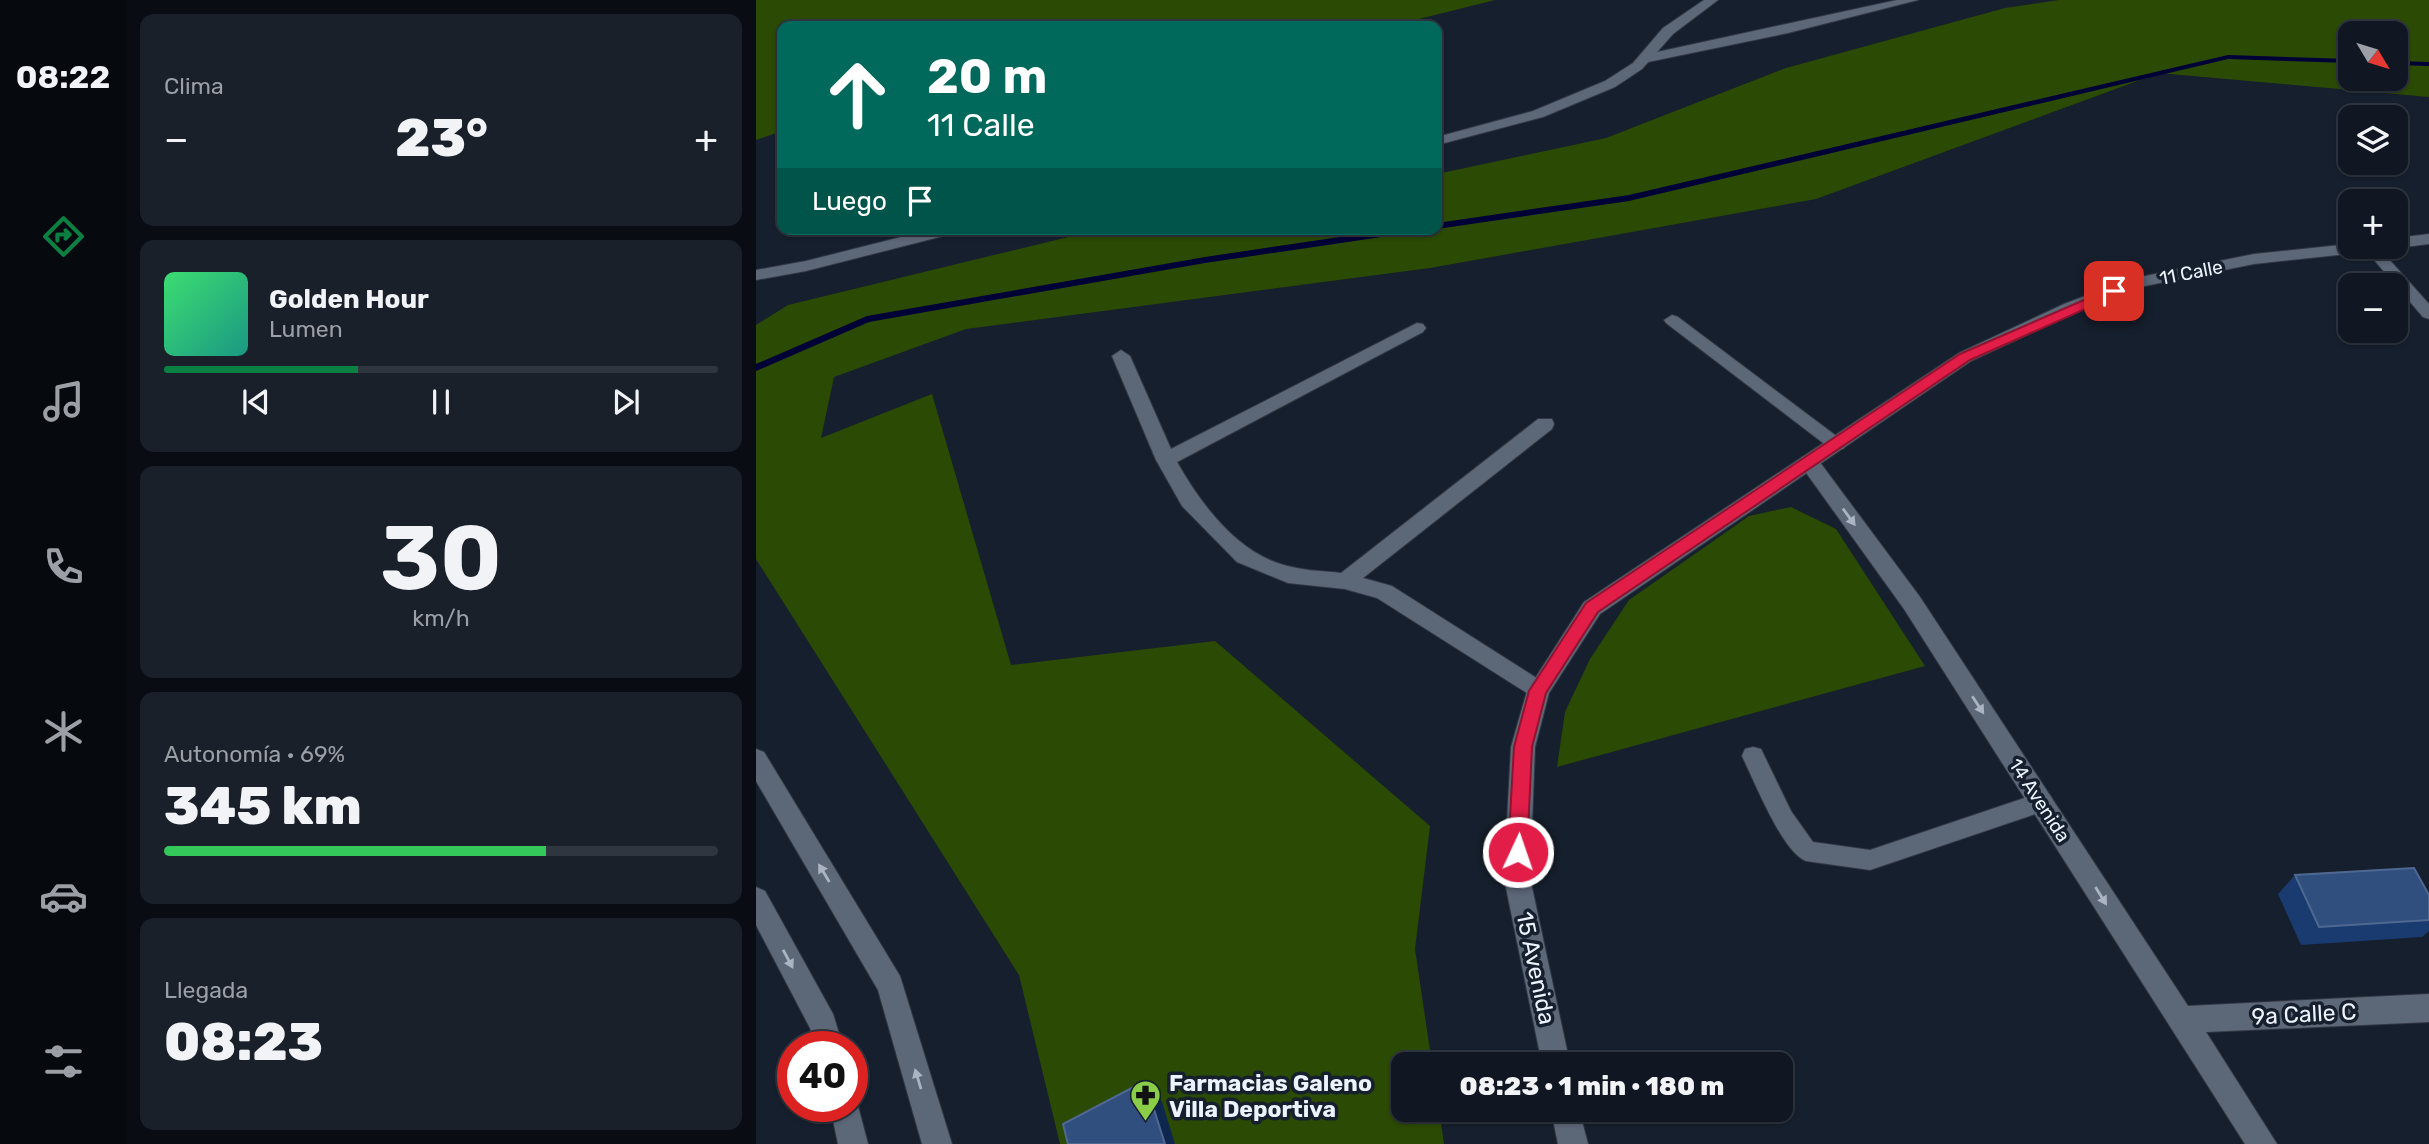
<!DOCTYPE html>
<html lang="es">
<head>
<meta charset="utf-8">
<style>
  :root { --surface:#101722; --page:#19202a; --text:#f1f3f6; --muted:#9c9fa5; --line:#303640; --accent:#0b8043 }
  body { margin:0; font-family:Rubik,sans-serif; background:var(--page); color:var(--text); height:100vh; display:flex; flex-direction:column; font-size:26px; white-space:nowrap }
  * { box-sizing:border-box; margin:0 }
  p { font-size:23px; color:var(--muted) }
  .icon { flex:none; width:38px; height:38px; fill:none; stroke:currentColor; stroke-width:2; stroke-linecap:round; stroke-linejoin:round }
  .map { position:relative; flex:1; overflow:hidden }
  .sheet { display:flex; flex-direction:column; gap:14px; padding:14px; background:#090d13; width:630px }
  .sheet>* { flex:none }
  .guide { position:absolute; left:21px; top:21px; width:665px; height:214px; border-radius:14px; box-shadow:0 2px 5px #0004,0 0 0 2px var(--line); background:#00695c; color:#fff; overflow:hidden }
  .needle { width:46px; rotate:128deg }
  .tools { position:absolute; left:1582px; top:21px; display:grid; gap:14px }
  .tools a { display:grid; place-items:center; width:70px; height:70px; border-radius:14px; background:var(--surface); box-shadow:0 2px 5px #0004,0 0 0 2px var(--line); font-size:35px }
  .speed { position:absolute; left:21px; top:1031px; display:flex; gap:14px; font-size:35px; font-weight:700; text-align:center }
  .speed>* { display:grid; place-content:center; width:91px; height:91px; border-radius:50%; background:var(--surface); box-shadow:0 2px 5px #0004,0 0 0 2px var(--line); line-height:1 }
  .speed .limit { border:10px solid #d22; background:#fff; color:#111 }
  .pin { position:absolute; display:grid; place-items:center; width:60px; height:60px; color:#fff; margin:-30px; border-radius:14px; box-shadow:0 4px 10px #0006 }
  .me { position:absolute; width:77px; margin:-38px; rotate:3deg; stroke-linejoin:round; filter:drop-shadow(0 0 5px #0008) }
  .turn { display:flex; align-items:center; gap:24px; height:147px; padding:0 35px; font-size:32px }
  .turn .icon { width:91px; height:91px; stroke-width:2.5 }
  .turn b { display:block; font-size:49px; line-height:60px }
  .then { display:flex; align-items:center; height:66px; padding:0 35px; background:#0003; gap:14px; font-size:26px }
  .big { font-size:52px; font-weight:800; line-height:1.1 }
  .sheet .tile { flex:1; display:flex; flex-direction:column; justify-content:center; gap:10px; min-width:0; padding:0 24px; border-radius:14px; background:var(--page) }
  .sheet .dial { align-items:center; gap:0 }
  .dial b { font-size:91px; line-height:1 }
  .song { display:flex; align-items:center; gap:21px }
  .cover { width:84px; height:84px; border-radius:10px; background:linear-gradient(135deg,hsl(140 70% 55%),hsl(170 70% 35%)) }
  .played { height:7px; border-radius:4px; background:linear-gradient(90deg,var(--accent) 35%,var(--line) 35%) }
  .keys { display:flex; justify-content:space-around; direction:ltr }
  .heat { display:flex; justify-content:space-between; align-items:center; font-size:38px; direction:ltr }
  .charge { height:10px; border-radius:5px; background:linear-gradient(90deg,#34c759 69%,var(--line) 0) }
  .trip { position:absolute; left:635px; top:1052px; width:402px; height:70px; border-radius:14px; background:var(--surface); box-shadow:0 2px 5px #0004,0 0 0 2px var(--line); font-weight:800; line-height:70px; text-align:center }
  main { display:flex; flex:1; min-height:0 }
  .menu { display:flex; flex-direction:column; width:126px; justify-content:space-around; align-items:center; background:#06090e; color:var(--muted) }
  .menu .icon { width:49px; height:49px }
  .menu .active { color:var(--accent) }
  .menu b { font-size:32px; color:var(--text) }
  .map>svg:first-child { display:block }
  .green { fill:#2b4a04; fill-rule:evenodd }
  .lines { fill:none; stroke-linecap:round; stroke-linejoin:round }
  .stream { fill:#000136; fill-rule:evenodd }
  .lane-casing { stroke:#323843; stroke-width:2 }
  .street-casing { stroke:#323843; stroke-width:2 }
  .secondary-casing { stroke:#323843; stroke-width:2 }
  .lane { fill:#5c6778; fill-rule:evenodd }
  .street { fill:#5c6778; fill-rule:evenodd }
  .secondary { fill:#5c6778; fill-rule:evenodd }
  .wall { fill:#1a3b6f }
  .shaded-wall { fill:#0f274e }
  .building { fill:#304f7e; stroke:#4e6892; stroke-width:2 }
  .oneway { fill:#abb4c1 }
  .route { fill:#e11d48; stroke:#92132f; stroke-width:2 }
  .labels { text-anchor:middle; stroke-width:7; stroke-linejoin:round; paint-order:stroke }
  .street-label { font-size:19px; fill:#ecf3fd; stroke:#161f2d }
  .near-street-label { font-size:23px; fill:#ecf3fd; stroke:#161f2d }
  .near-poi-label { font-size:23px; font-weight:bold; fill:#ecf3fd; stroke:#161f2d; text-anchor:start }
</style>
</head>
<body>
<main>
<nav class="menu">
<b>08:22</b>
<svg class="icon active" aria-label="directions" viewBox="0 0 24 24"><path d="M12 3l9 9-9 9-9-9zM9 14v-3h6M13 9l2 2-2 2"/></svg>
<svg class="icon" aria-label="music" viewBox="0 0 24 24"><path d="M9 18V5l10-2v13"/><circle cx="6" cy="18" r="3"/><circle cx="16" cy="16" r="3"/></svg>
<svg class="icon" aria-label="phone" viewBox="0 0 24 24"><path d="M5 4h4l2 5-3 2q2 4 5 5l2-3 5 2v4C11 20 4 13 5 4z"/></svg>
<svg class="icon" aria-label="climate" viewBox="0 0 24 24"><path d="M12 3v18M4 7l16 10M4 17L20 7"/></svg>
<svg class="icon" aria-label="car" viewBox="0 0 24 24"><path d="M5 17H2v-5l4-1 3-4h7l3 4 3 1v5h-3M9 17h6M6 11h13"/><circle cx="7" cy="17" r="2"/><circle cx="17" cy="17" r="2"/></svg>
<svg class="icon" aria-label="filters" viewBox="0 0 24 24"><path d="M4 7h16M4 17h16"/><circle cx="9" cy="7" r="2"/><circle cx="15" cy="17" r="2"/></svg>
</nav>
<section class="sheet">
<div class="tile"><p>Clima</p>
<div class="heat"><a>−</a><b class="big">23°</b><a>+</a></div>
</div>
<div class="tile">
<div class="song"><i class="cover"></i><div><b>Golden Hour</b><p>Lumen</p></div></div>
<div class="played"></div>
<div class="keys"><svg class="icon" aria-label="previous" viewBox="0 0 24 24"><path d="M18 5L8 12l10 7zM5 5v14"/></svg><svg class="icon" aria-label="pause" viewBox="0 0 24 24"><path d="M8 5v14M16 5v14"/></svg><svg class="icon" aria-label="next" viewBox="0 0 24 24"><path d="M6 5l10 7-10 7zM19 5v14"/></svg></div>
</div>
<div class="tile dial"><b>30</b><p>km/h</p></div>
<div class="tile"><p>Autonomía · 69%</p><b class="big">345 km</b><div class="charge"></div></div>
<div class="tile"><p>Llegada</p><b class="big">08:23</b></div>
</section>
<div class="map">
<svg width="1673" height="1144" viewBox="0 0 1673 1144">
  <rect width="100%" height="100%" fill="#161f2d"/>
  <g class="green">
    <path d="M0 0H739L635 26H26V131L0 140Z"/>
    <path d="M1303 0H1673V97L1403 73 1060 199 674 268 210 329 78 377 65 438 176 394 255 665 459 641 674 826 659 949 676 1064H648V1110H683L688 1144H304L263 975 0 559V325L32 305 345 229H681V174L850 138 1030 68 1249 8ZM1594 33H1640V79H1594Z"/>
    <path d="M1035 507 1080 529 1169 666 801 767 809 712 834 659 873 600 993 516Z"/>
  </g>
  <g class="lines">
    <g class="stream">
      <path d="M1472 55 1594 59V63L1472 59 873 201 681 229V223L873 195Z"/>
      <path d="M1640 61 1673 62V66L1640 65Z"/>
      <path d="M638 229H663L659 232 449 263 113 322 0 371V364L111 316 449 257Z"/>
    </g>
    <defs>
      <g id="lane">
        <path d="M1141 0H1162L1032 33 892 62 886 58 892 54Z"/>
        <path d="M1607 247H1622L1673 304V319L1667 317Z"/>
        <path d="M916 315 922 317 1087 441 1090 445 1087 449H1075L910 323 908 320Z"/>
        <path d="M997 747 1005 749 1035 811 1057 842 1114 850 1286 792 1294 795 1297 802 1294 809 1114 870 1050 861C1026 852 998 780 986 756L989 749Z"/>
      </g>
      <g id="street">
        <path d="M948 0H962L917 34 886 69 859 87 787 117 681 145V137L777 111 849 81 877 63 907 28Z"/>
        <path d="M177 229H205L203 232 50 271 0 280V270L50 261Z"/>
        <path d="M661 323 667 324 670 328 667 332 421 462C446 506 484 557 536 567 552 571 569 571 585 573L782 419H796L798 424 796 429 607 578 636 586 790 684 793 691 790 698 782 700 621 598 589 589 532 583 481 562 426 506 400 460 356 356 365 350 374 356 415 449Z"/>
        <path d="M1053 455 1060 457 1164 597 1432 1006 1673 994V1022L1450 1032 1521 1144H1489L1148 609 1046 467 1043 462 1046 457Z"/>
      </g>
      <g id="secondary">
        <path d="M1673 234V244L1640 248 1636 247H1640V238Z"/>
        <path d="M1594 244V247H1618L1610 252 1498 264 1384 287 1320 312 1215 361 844 614 793 693 779 747 774 878 814 1064H786L748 878 755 747 771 691 828 602 1203 353 1308 304 1374 279 1498 254Z"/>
        <path d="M0 749 8 752 144 976 196 1144H166L122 990 0 781Z"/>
        <path d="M0 887 9 891 77 1014 87 1046H59L54 1028 0 925Z"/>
        <path d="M96 1095 102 1106 112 1144H82L74 1106H96Z"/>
        <path d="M795 1110H823L832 1144H802Z"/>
      </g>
    </defs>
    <use href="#lane" class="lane-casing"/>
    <use href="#street" class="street-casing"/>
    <use href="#secondary" class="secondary-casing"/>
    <use href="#lane" class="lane"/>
    <use href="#street" class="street"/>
    <use href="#secondary" class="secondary"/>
  </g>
  <path class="wall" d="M1539 875 1673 895V931L1666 937 1545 945 1522 894Z"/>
  <path class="shaded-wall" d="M389 1081 406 1102 419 1144H409Z"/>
  <g class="building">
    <path d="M1658 868 1673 895V920L1563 927 1539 875Z"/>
    <path d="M389 1081 409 1144H312L307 1124Z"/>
  </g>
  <defs><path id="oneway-solid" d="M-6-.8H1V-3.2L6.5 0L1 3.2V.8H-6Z" transform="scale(1.75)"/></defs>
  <g class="oneway">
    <use href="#oneway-solid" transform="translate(1093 517) rotate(54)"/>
    <use href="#oneway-solid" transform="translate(1222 705) rotate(57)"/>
    <use href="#oneway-solid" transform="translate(68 873) rotate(-121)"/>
    <use href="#oneway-solid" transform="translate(1345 896) rotate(58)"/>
    <use href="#oneway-solid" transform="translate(32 959) rotate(62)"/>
    <use href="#oneway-solid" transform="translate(162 1079) rotate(-107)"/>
  </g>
  <path class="route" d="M1358 287 1364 291 1363 294 1214 360 842 612 790 693 776 747 771 852 769 858 762 860 755 858 752 852 758 747 773 691 830 603 1204 354Z"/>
  <defs>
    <symbol id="pharmacy-pin" viewBox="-11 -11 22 30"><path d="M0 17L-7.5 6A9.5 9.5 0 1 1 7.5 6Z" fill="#8ace47" stroke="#161f2d"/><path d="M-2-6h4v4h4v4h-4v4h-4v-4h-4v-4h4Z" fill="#111"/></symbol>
  </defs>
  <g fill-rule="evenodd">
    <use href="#pharmacy-pin" x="372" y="1078" width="35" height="47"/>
  </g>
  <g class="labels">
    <g class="street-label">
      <text transform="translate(1435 272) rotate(-11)" y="7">11 Calle</text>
      <text transform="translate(1284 800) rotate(57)" y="7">14 Avenida</text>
    </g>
    <g class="near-street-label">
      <text transform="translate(780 968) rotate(78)" y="8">15 Avenida</text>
      <text transform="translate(1548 1014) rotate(-3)" y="8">9a Calle C</text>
    </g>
    <g class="near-poi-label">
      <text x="413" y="1091">Farmacias Galeno<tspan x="413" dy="26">Villa Deportiva</tspan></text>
    </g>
  </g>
</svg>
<div class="tools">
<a><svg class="needle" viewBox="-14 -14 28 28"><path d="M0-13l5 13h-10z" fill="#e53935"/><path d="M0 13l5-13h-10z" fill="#9c9fa5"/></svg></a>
<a><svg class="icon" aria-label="layers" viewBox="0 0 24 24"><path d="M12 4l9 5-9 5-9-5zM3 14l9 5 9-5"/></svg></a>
<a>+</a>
<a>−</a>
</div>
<div class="speed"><div class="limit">40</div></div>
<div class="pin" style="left:1358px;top:291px;background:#d93025"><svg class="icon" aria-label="arrive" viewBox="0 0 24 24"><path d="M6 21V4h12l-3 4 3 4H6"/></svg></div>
<svg class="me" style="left:762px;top:852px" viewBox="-20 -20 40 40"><circle r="17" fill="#e11d48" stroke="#fff" stroke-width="3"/><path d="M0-11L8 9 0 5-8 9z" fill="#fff"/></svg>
<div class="trip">08:23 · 1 min · 180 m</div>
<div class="guide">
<div class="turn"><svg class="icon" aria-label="ahead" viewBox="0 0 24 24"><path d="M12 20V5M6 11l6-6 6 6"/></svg><div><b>20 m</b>11 Calle</div></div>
<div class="then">Luego<svg class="icon" aria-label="arrive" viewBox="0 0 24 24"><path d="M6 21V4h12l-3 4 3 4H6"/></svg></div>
</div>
</div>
</main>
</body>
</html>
